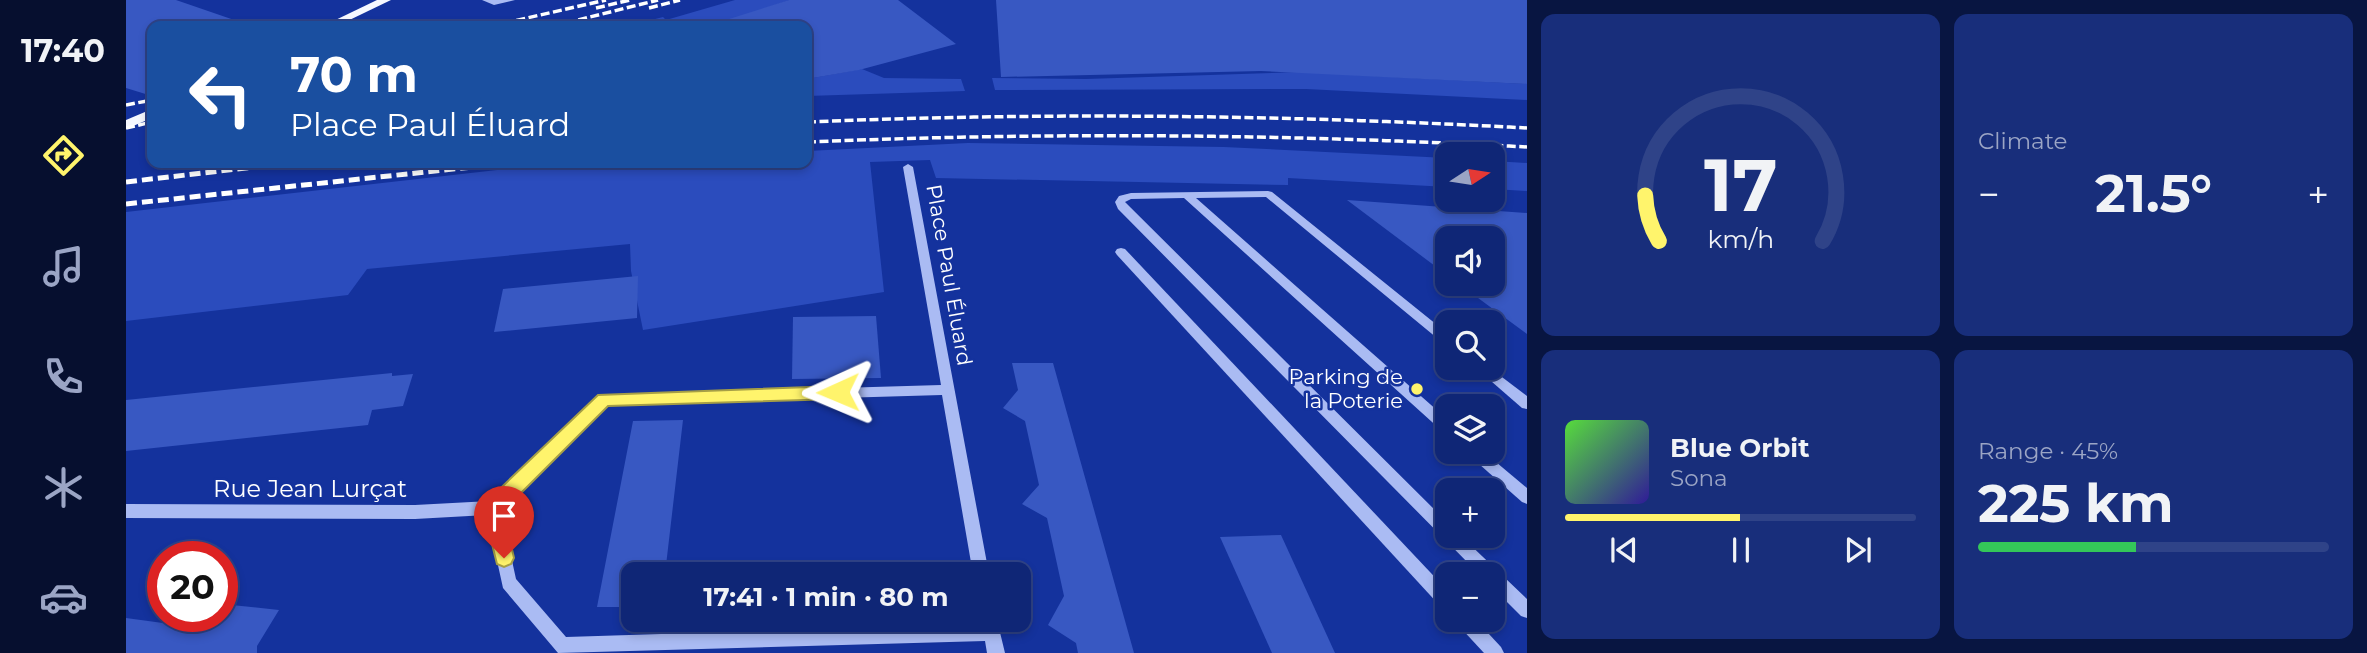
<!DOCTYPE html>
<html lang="en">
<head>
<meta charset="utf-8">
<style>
  :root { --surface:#0f2676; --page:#182e7b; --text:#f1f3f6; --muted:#9ba5c5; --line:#2f4388; --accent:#fff46c }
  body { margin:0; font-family:Montserrat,sans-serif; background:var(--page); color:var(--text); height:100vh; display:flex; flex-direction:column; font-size:26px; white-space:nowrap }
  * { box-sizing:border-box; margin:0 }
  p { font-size:23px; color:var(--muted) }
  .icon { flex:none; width:38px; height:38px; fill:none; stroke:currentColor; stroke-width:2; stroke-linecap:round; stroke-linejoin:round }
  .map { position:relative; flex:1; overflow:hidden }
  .panel { display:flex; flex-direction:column; gap:14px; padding:14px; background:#081541; width:840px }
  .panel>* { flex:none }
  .hud { position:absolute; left:21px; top:21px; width:665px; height:147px; border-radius:14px; box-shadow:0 4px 10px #0003,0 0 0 2px var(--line); background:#1a4fa0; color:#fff; overflow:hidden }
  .needle { width:46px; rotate:78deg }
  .controls { position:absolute; left:1309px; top:142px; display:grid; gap:14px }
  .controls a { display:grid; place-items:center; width:70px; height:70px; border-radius:14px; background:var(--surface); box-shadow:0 4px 10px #0003,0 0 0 2px var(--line); font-size:35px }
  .speed { position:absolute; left:21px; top:541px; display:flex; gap:14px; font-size:35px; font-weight:700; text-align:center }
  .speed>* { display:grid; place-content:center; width:91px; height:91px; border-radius:50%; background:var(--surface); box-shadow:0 4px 10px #0003,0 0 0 2px var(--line); line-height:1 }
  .speed .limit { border:10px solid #d22; background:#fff; color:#111 }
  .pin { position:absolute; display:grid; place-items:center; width:60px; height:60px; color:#fff; margin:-72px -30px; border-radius:50% 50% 50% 0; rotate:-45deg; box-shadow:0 0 7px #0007 }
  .pin .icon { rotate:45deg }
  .me { position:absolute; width:77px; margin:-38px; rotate:269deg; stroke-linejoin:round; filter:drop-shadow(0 0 5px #0008) }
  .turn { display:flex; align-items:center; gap:24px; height:147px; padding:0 28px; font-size:32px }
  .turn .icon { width:91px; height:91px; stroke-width:2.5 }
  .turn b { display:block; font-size:49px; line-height:60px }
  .big { font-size:52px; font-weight:700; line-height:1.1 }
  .panel .widget { flex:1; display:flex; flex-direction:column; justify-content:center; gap:10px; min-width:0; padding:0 24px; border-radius:14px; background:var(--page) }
  .panel .dial { align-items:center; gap:0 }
  .dial svg { height:182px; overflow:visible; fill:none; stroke:var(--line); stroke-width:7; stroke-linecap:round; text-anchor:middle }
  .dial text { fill:var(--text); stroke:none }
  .song { display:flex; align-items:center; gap:21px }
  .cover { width:84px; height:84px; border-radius:10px; background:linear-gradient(135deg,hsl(110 70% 55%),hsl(250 70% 35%)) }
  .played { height:7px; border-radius:4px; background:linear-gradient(90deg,var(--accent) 50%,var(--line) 50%) }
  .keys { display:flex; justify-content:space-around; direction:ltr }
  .heat { display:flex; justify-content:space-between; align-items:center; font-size:38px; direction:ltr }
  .charge { height:10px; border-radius:5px; background:linear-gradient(90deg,#34c759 45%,var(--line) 0) }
  .panel .tiles { flex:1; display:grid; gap:14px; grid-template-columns:repeat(2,1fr) }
  .trip { position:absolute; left:495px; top:562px; width:410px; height:70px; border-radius:14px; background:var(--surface); box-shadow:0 4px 10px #0003,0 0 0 2px var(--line); font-weight:700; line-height:70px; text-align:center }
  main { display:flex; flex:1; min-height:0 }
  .menu { display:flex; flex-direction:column; width:126px; justify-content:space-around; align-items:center; background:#060f2f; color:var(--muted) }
  .menu .icon { width:49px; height:49px }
  .menu .current { color:var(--accent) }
  .menu b { font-size:32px; color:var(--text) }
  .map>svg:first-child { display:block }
  .green { fill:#2b4cbd }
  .building { fill:#3858c2 }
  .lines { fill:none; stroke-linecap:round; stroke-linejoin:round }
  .minor { fill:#aabbf3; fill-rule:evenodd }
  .major { fill:#f6f8ff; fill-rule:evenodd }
  .rail-far1 { stroke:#fff; stroke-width:3.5; stroke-dasharray:9 3.5; stroke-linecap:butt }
  .rail { stroke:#fff; stroke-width:5; stroke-dasharray:11 5; stroke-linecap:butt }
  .route { fill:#fff46c; stroke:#a69f46; stroke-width:2 }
  .poi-dot { fill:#fff46c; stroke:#14329d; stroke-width:2.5 }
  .labels { text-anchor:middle; stroke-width:5; stroke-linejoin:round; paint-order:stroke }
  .street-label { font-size:21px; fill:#fff; stroke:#14329d }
  .poi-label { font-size:21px; fill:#fff; stroke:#14329d; text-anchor:end }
  .near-street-label { font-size:24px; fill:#fff; stroke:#14329d }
</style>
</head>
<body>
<main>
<nav class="menu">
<b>17:40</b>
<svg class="icon current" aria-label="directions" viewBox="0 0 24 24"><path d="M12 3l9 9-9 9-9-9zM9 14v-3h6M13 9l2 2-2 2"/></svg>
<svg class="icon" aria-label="music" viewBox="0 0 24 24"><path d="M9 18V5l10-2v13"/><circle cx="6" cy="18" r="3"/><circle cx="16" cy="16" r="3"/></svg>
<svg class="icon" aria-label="phone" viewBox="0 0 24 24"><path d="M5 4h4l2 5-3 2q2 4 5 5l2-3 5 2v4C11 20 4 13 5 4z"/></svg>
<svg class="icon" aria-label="climate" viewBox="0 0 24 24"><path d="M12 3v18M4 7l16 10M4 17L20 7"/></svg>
<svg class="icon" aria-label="car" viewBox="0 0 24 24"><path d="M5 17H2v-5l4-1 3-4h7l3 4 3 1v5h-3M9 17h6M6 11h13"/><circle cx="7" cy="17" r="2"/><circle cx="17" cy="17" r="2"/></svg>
</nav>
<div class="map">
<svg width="1401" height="653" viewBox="0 0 1401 653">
  <rect width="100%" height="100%" fill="#14329d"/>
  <g class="green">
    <path d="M609 0H664L586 26H502L537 17 540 20Z"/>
    <path d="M736 69 758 78 835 79 839 91 681 96V79Z"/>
    <path d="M1173 72 1401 84V100L1180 89 869 90 866 78 960 79Z"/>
    <path d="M842 143 1098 147 1321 158V187L1162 178V185L810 178 804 160 744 162 758 292 517 330 505 271 504 244 241 269 222 295 0 321V212L380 169 464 163H681V151Z"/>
    <path d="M1367 161 1401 163V191L1367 189Z"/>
  </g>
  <g class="building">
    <path d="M0 0H50L114 22 113 26H26V96L0 88Z"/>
    <path d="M663 0H772L830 44 733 70 681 79V26H601L600 20Z"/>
    <path d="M870 0H1401V84L1135 71 875 77Z"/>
    <path d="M1221 200 1401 213V334L1333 284H1367V238H1321V275Z"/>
    <path d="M512 276 511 318 368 332 377 289Z"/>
    <path d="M750 316 755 378 666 379 667 317Z"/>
    <path d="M886 363H927L1008 653H952L950 643 922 625 938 596 921 518 896 504 913 485 899 421 877 408 892 390Z"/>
    <path d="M266 373V376L287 374 277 406 246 410 242 425 0 451V400Z"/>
    <path d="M557 420 539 574H508V607H471L507 421Z"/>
    <path d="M1155 535 1209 653H1146L1094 537Z"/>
    <path d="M96 604 153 610 131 646V653H0V618L81 629 86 616H96Z"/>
  </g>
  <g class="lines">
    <g class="minor">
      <path d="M356 0H389L368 5Z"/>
      <path d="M782 164 787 167 863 574H847L816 395 481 405 375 510 390 579 440 637 855 624V620H871L879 653H861L859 641 432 653 377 588 361 515 289 519 0 518V504L289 505 364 501 473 396 478 395 815 385 777 167Z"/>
      <path d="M1142 191 1146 192 1321 333V345L1317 343 1140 197 1070 198 1321 419V433L1316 431 1058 198 1005 199 999 202 1321 522V536H1335L1401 599V618L1395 616 1367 588V574H1353L992 209 989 202 993 196 1005 193Z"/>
      <path d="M995 248 999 249 1321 590V609L1315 607 991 255 989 252 991 249Z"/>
      <path d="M1350 368H1364L1401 396V409L1396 408Z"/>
      <path d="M1342 452H1358L1401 488V504L1396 502 1344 456Z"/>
      <path d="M1331 620H1350L1375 647 1378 653H1358L1333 626Z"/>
    </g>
    <g class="major">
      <path d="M251 0H265L211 26H197Z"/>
      <path d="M26 109V118L0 129V120Z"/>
    </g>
    <g class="rail-far1">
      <path d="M470 8 504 0"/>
      <path d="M523 8 554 0"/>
      <path d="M366 26 480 0"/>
      <path d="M428 26 532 0"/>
      <path d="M0 105 26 100"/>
      <path d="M681 122C921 112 1161 115 1401 128"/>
      <path d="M0 128 26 122"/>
      <path d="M681 142C921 132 1161 134 1401 147"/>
    </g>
    <g class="rail">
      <path d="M0 182 162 163"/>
      <path d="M0 204 384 163"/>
    </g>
  </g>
  <path class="route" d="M712 386 718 388 720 392 718 397 712 399 482 406 377 511 388 558 385 564 378 567 371 564 357 508 360 502 472 395Z"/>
  <circle class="poi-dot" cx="1291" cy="389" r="7"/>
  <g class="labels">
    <g class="street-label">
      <text transform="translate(823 275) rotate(80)" y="7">Place Paul Éluard</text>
    </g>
    <g class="poi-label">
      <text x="1277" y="384">Parking de<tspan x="1277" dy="24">la Poterie</tspan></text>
    </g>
    <g class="near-street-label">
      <text x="184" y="497">Rue Jean Lurçat</text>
    </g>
  </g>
</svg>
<div class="controls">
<a><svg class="needle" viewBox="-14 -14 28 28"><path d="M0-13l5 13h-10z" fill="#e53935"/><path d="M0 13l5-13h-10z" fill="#9ba5c5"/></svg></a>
<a><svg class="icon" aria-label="sound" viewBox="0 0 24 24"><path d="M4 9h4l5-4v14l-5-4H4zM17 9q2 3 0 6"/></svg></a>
<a><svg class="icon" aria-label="search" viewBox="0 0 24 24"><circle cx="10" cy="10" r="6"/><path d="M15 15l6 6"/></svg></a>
<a><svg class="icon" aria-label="layers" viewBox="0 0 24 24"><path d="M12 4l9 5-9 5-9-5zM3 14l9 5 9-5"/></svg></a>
<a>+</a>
<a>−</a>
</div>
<div class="speed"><div class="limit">20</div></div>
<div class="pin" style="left:378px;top:558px;background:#d93025"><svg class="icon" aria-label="arrive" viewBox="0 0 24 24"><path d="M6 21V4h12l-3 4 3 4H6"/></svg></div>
<svg class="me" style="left:712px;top:392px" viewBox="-20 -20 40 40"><path d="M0-17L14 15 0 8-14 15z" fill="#fff46c" stroke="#fff" stroke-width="4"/></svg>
<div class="trip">17:41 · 1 min · 80 m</div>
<div class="hud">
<div class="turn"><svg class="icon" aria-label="left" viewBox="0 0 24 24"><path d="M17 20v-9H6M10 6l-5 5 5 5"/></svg><div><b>70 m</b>Place Paul Éluard</div></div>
</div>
</div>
<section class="panel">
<div class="tiles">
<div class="widget dial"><svg viewBox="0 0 100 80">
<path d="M14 69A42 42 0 1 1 86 69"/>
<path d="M14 69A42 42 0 0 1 8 49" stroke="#fff46c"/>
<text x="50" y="56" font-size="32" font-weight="700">17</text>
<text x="50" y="72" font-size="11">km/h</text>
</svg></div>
<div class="widget"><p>Climate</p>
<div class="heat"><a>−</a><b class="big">21.5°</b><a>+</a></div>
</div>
<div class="widget">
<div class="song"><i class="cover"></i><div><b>Blue Orbit</b><p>Sona</p></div></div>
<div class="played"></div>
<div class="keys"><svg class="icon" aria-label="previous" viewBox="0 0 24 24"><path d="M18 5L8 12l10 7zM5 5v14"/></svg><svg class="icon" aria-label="pause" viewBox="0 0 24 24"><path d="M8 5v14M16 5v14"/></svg><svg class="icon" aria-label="next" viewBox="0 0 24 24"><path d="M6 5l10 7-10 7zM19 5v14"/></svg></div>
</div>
<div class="widget"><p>Range · 45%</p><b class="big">225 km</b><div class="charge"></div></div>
</div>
</section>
</main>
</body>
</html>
